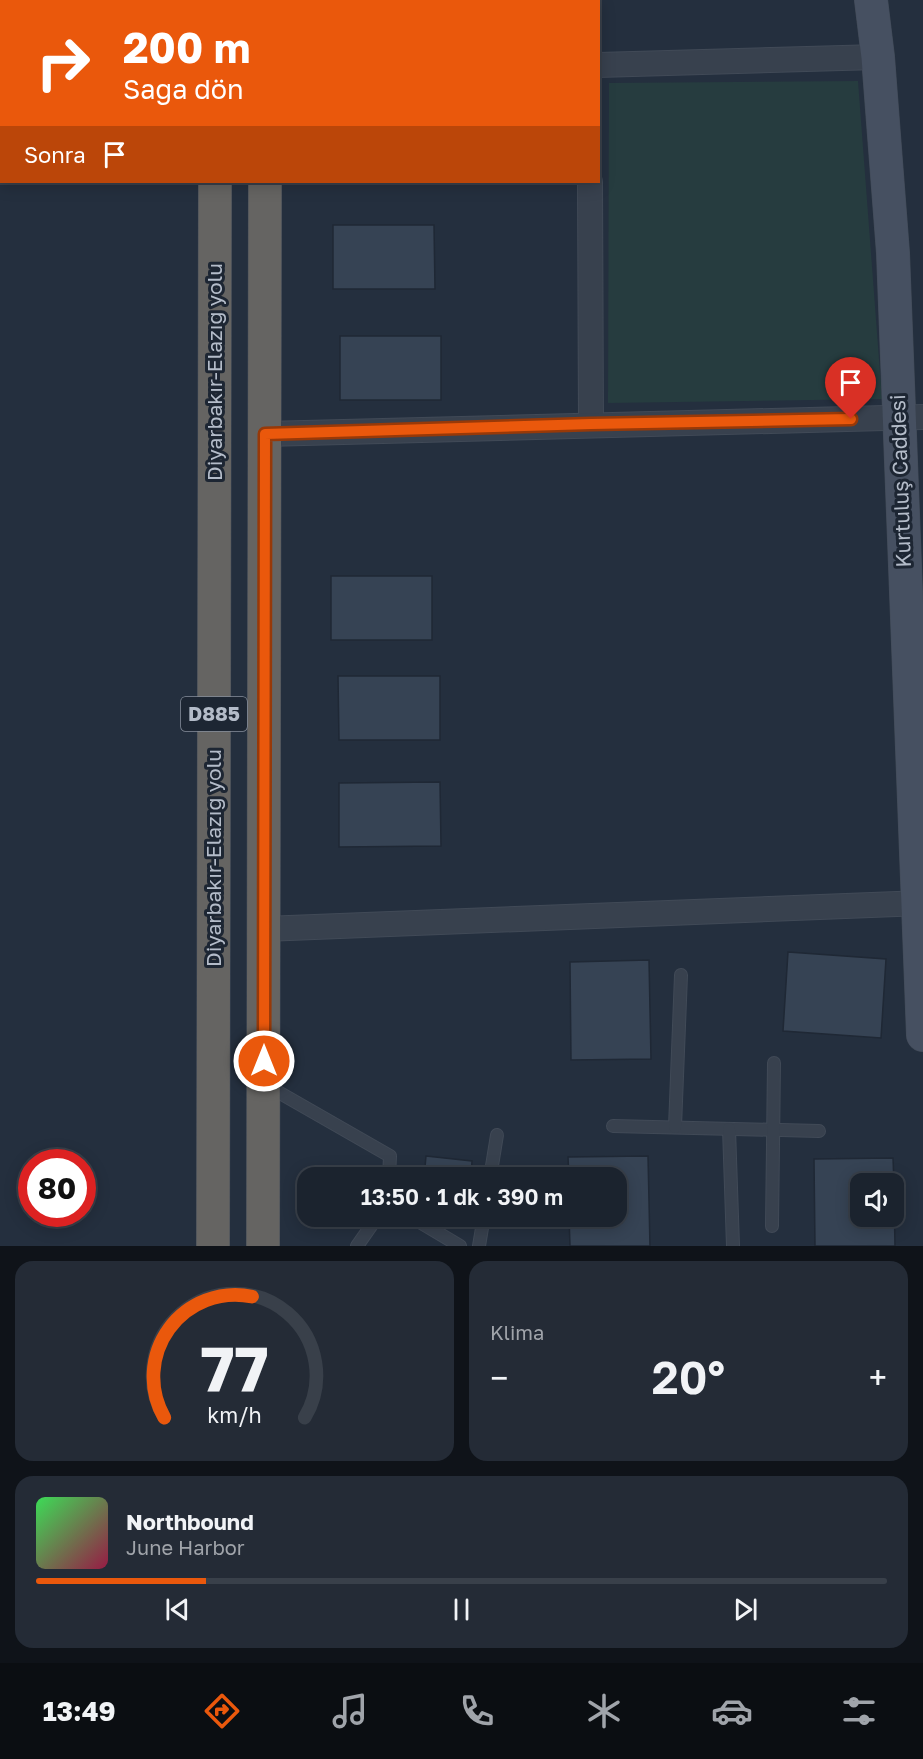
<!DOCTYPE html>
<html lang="tr">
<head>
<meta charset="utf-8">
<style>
  :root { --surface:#1b232e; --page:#242b36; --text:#f1f3f6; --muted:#a0a4aa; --line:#39404a; --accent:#ea580c }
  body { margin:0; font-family:"Golos Text",sans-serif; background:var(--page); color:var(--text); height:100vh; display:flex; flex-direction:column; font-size:22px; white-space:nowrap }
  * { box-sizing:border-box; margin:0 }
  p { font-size:20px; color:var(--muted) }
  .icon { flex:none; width:33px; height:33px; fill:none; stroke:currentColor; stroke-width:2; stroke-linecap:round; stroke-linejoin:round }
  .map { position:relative; height:1246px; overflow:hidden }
  .drawer { display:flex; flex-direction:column; gap:15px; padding:15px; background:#0f1319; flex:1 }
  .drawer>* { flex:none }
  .top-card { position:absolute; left:0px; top:0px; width:600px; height:183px; box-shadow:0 3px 15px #0003,0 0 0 2px var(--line); background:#ea580c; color:#fff; overflow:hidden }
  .tools { position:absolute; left:850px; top:1173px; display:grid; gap:12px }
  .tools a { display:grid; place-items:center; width:54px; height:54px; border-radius:12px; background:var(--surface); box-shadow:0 3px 15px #0003,0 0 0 2px var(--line); font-size:30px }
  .speed { position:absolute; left:18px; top:1149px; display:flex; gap:12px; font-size:30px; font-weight:700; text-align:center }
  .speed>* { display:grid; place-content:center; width:78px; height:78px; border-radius:50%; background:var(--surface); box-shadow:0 3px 15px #0003,0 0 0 2px var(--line); line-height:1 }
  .speed .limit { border:9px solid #d22; background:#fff; color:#111 }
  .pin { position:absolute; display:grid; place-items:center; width:51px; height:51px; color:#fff; margin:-62px -26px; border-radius:50% 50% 50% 0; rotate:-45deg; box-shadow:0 0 6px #0007 }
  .pin .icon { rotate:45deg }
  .me { position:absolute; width:66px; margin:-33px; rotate:0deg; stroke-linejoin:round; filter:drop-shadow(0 0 4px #0008) }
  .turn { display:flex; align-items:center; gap:21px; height:126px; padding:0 24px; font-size:27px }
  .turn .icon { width:78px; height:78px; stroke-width:2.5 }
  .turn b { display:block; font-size:42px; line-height:51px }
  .then { display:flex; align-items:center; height:57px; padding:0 24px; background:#0003; gap:12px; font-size:22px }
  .big { font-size:45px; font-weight:600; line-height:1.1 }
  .drawer .widget { flex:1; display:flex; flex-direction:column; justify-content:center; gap:9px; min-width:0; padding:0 21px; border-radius:18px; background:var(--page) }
  .drawer .dial { align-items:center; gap:0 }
  .dial svg { height:156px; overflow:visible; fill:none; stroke:var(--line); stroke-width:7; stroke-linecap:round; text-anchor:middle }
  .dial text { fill:var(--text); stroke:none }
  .song { display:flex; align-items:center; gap:18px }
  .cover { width:72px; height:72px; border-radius:9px; background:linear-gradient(135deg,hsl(130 70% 55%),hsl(340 70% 35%)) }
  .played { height:6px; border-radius:3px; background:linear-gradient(90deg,var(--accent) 20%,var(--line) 20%) }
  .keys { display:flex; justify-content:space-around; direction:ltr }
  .heat { display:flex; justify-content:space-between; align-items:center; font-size:33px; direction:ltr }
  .drawer .tiles { flex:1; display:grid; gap:15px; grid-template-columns:1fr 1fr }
  .widget:last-child { grid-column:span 2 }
  .trip { position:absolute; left:297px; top:1167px; width:330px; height:60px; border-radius:18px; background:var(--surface); box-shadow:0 3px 15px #0003,0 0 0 2px var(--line); font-weight:600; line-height:60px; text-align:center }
  .dock { display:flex; height:96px; justify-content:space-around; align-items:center; background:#0b0e12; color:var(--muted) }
  .dock .icon { width:42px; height:42px }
  .dock .selected { color:var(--accent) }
  .dock b { font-size:27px; color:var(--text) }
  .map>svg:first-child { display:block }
  .green { fill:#263c3f }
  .building { fill:#364354; stroke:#1f2835; stroke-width:1.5 }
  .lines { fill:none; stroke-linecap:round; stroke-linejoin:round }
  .service-casing { stroke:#414a57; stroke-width:14 }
  .minor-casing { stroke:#414a57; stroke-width:26 }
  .secondary-casing { stroke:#414a57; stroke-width:34 }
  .trunk-casing { stroke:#434c59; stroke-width:34 }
  .service { stroke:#38414e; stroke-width:12 }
  .minor { stroke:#38414e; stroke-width:24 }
  .secondary { stroke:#465061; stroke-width:33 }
  .trunk { stroke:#656462; stroke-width:33 }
  .route-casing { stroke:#983908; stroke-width:15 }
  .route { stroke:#ea580c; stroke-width:10 }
  .labels { text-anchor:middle; stroke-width:6; stroke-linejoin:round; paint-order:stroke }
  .shield { fill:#1d2633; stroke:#878f9c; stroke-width:1.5 }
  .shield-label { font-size:20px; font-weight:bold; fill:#b4bcc9 }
  .street-label { font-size:21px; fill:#b4bcc9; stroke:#1d2633 }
</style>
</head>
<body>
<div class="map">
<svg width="923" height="1246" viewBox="0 0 923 1246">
  <rect width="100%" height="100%" fill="#242f3e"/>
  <path class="green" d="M858 81 882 399 608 403 609 83Z"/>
  <g class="building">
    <path d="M333 225H434L435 289H333Z"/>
    <rect x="340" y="336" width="101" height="64"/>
    <rect x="331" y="576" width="101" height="64"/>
    <path d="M338 676H440V740H339Z"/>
    <path d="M440 782 441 846 339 847V783Z"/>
    <path d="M788 952 886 959 881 1038 783 1031Z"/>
    <path d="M649 960 651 1059 571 1060 570 962Z"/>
    <path d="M426 1156 472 1161 471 1178H424Z"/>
    <path d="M648 1156 650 1246H570L569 1216H616V1178H569L568 1157Z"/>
    <path d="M893 1158 894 1184H861V1216H894V1193L895 1246H815L814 1159Z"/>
    <path d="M401 1216H479L478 1225Z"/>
  </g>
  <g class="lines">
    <defs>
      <g id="service">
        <path d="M266 1085 390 1156 389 1178"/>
        <path d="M613 1126 819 1131"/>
        <path d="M675 1127 681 975"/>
        <path d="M729 1129 733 1246"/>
        <path d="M490 1178 497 1135"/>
        <path d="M413 1218 460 1246"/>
        <path d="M772 1226 774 1063"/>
        <path d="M357 1246 378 1216"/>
        <path d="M479 1246 484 1216"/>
      </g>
      <g id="minor">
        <path d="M598 65 878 57"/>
        <path d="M590 182 591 424"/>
        <path d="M265 434 923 417"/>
        <path d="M264 929 923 903"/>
      </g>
      <path id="secondary" d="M871 0 878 57 893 253 923 1035"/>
      <g id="trunk">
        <path d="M216 2V0"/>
        <path d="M265 2V0"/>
        <path d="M213 1246 215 182"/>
        <path d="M263 1246 265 182"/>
      </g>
    </defs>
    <use href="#service" class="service-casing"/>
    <use href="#minor" class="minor-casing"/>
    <use href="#secondary" class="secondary-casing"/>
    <use href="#trunk" class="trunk-casing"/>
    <use href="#service" class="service"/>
    <use href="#minor" class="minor"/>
    <use href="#secondary" class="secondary"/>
    <use href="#trunk" class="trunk"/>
  </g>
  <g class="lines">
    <defs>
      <path id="route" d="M264 1061 265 434 591 424 851 419"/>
    </defs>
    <use href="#route" class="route-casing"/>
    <use href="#route" class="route"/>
  </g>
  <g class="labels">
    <rect class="shield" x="181" y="697" width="66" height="34" rx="4.5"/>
    <g class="shield-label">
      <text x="214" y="721">D885</text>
    </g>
    <g class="street-label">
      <text transform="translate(215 372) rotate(-90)" y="7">Diyarbakır-Elazığ yolu</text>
      <text transform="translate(901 481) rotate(-92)" y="7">Kurtuluş Caddesi</text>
      <text transform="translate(214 858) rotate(-90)" y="7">Diyarbakır-Elazığ yolu</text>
    </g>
  </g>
</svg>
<div class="tools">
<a><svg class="icon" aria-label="sound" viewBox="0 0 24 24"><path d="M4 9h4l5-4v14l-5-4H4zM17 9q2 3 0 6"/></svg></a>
</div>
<div class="speed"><div class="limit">80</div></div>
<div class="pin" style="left:851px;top:419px;background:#d93025"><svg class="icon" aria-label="arrive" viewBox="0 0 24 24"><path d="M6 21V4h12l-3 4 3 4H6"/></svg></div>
<svg class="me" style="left:264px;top:1061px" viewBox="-20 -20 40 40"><circle r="17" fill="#ea580c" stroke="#fff" stroke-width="3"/><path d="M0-11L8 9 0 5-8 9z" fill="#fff"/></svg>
<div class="trip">13:50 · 1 dk · 390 m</div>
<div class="top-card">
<div class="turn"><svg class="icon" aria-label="right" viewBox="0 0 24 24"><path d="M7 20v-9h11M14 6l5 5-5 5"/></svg><div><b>200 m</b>Sağa dön</div></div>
<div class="then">Sonra<svg class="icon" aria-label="arrive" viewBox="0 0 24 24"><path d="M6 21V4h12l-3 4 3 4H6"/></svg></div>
</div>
</div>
<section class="drawer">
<div class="tiles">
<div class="widget dial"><svg viewBox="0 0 100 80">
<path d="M14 69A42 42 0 1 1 86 69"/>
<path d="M14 69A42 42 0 0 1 59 7" stroke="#ea580c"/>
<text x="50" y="56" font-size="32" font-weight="700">77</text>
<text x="50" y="72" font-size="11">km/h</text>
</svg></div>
<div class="widget"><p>Klima</p>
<div class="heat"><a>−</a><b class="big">20°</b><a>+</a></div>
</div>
<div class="widget">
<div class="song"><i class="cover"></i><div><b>Northbound</b><p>June Harbor</p></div></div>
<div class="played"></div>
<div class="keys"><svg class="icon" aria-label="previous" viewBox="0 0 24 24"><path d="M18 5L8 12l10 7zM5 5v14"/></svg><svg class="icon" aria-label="pause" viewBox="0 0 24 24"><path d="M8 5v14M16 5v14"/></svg><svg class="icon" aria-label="next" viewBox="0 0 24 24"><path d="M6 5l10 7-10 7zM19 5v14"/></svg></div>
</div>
</div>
</section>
<nav class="dock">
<b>13:49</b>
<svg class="icon selected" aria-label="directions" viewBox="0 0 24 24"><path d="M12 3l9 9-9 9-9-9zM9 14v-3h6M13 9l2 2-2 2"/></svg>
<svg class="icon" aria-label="music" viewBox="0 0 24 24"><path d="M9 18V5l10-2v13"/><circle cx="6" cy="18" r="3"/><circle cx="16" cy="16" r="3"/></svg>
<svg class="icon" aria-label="phone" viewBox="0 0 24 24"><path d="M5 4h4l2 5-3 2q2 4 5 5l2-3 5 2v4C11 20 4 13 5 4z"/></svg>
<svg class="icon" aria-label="climate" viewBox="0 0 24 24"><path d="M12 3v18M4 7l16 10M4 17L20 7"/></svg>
<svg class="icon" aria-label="car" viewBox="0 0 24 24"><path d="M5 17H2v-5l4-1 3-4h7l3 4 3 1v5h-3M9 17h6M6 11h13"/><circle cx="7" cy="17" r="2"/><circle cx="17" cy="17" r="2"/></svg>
<svg class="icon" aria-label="filters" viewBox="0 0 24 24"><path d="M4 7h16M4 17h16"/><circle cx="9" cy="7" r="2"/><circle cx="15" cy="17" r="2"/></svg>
</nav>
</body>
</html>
